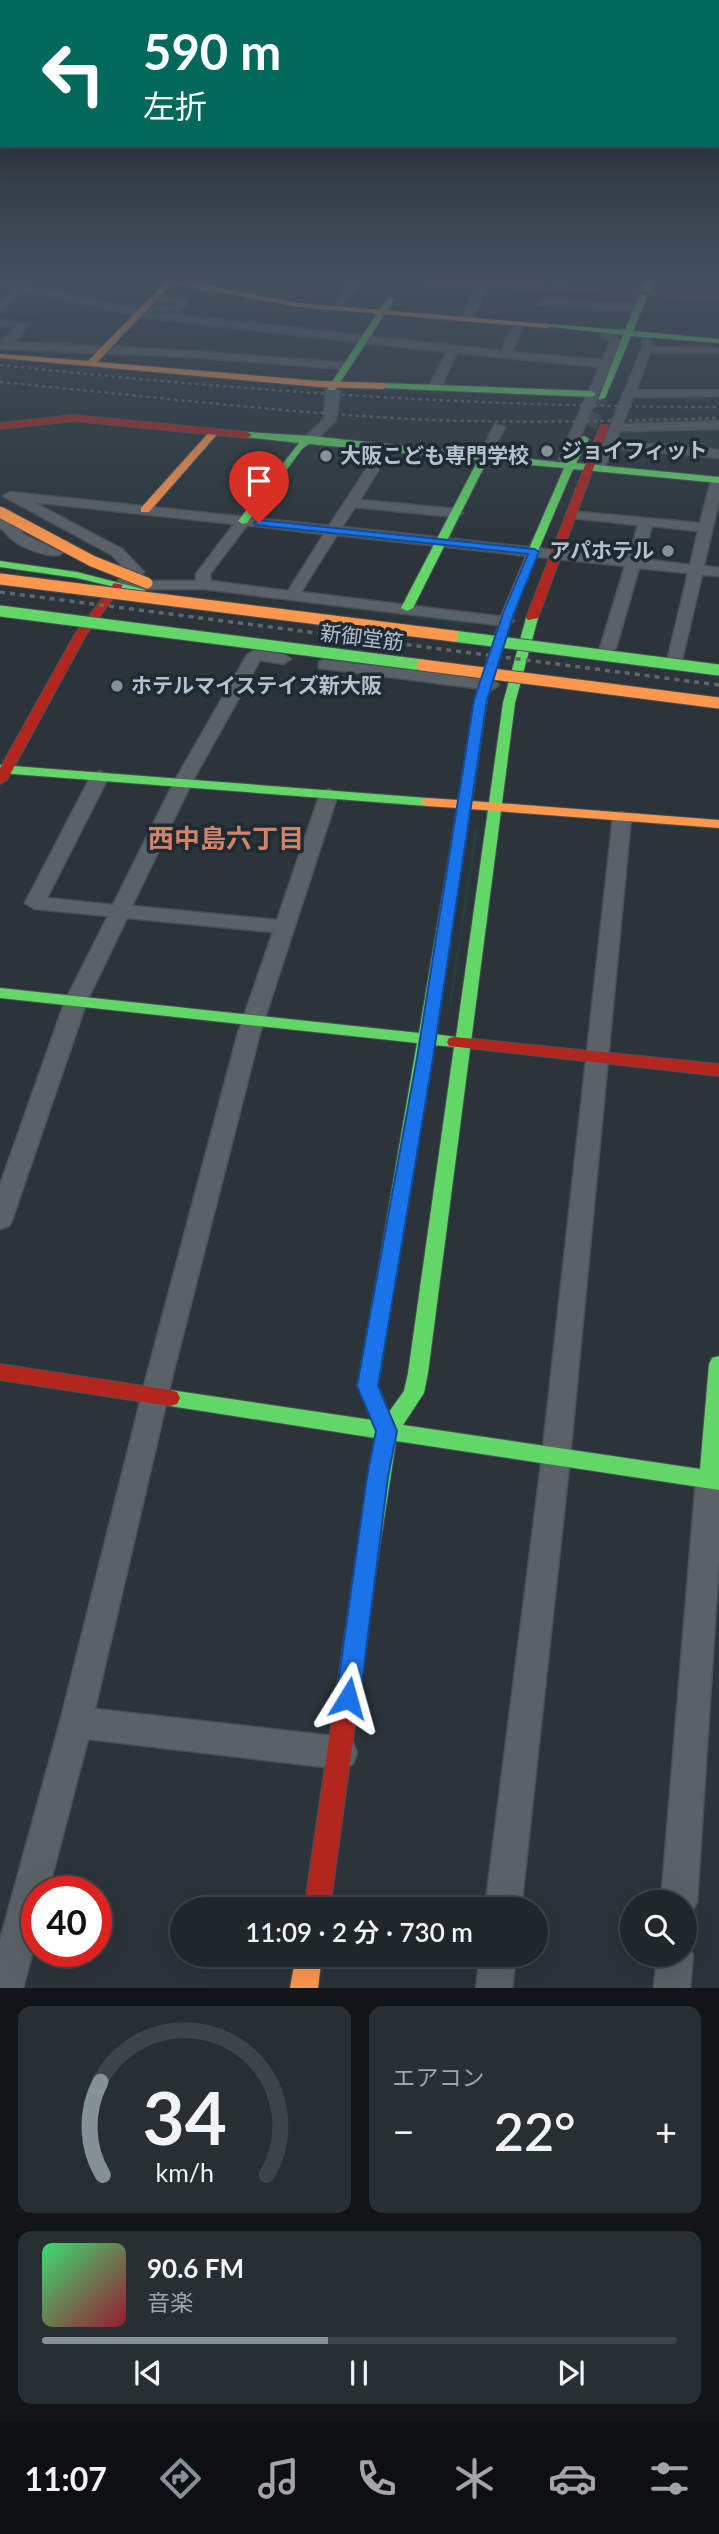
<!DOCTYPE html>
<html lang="ja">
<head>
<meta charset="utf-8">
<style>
  :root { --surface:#20272b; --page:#282f33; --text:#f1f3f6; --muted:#a2a5a9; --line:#3d4447; --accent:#859097 }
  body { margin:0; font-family:Lato,"Noto Sans JP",sans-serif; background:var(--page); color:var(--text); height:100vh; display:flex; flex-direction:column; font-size:26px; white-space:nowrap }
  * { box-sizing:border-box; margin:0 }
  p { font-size:23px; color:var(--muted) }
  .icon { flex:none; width:38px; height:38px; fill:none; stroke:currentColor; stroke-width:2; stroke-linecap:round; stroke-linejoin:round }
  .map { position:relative; height:1988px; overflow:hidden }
  .side { display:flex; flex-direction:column; gap:18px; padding:18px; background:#121518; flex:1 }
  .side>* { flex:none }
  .guide { position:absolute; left:0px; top:0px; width:719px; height:147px; box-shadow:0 7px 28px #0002,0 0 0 2px var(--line); background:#00695c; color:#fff; overflow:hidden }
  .buttons { position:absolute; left:620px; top:1890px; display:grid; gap:14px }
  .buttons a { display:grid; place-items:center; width:77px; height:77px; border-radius:50%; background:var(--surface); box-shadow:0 7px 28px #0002,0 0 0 2px var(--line); font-size:35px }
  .speed { position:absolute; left:21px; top:1876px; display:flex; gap:14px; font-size:35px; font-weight:700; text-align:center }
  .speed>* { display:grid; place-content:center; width:91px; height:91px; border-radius:50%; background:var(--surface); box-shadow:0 7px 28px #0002,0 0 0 2px var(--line); line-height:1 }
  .speed .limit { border:10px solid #d22; background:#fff; color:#111 }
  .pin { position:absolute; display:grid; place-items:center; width:60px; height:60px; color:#fff; margin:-72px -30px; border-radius:50% 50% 50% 0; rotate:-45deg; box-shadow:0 0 7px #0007 }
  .pin .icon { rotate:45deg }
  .me { position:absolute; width:77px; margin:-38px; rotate:8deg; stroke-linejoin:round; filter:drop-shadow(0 0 5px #0008) }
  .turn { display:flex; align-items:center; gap:24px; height:147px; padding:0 28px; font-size:32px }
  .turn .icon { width:91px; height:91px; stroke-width:2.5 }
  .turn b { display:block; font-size:49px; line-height:60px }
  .big { font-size:52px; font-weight:600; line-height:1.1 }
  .side .widget { flex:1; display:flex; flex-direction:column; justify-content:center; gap:10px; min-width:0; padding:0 24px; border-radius:14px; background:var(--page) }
  .side .dial { align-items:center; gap:0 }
  .dial svg { height:182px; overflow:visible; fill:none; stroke:var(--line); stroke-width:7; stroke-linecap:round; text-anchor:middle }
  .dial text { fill:var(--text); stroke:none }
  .song { display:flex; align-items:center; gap:21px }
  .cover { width:84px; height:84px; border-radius:10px; background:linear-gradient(135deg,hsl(140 70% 55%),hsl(350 70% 35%)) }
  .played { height:7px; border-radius:4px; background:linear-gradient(90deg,var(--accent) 45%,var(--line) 45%) }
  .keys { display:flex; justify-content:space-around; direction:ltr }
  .heat { display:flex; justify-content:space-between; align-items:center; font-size:38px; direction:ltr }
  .side .tiles { flex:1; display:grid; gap:18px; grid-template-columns:1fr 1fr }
  .widget:last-child { grid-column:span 2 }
  .trip { position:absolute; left:170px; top:1897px; width:378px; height:70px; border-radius:35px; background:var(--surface); box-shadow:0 7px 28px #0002,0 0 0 2px var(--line); font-weight:600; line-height:70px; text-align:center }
  .menu { display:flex; height:112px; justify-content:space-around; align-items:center; background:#0d1011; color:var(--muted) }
  .menu .icon { width:49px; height:49px }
  .menu .active { color:var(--accent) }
  .menu b { font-size:32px; color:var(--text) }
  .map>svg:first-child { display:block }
  .green { fill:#283e3e }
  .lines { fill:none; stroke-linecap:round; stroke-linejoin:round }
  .secondary-tunnel { stroke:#40494f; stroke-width:15; stroke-dasharray:15 8; stroke-linecap:butt }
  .street-casing { stroke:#495156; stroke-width:3 }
  .fast-casing { stroke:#495156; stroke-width:2 }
  .slow-casing { stroke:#495156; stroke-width:2 }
  .jam-casing { stroke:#495156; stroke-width:2 }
  .street { fill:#5b6267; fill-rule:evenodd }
  .fast { fill:#63d668; fill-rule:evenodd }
  .slow { fill:#ff974d; fill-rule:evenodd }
  .jam { fill:#b3261e; fill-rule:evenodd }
  .rail-far1 { stroke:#5f666a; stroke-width:2.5; stroke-dasharray:3.5 3.5; stroke-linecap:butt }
  .rail { stroke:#5f666a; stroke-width:3.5; stroke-dasharray:5 5; stroke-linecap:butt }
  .fast-bridge-casing { stroke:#485055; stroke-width:13; stroke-linecap:butt }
  .slow-bridge-casing { stroke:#485055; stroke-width:13; stroke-linecap:butt }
  .fast-bridge { stroke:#63d668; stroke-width:11 }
  .slow-bridge { stroke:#ff974d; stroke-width:11 }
  .route { fill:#1a73e8; stroke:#114b97; stroke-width:2 }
  .poi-dot { fill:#859097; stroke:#1e2b34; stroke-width:2.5 }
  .labels { text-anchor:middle; stroke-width:7; stroke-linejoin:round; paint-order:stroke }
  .far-poi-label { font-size:21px; font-weight:bold; fill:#b5c1ca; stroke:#1e2b34; text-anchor:start }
  .far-street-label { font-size:21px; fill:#b5c1ca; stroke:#1e2b34 }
  .neighbourhood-label { font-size:26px; font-weight:bold; fill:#d58366; stroke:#1e2b34 }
</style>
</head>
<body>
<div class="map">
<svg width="719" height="1988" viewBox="0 0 719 1988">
  <rect width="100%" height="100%" fill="#2b3439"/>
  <g class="green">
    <path d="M26 291 61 300 42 316 0 314V310Z"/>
    <path d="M719 428V453L618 443 622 433 627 431Z"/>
    <path d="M314 601 475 619 471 626 326 607Z"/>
    <path d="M475 828 478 829 451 1007 449 1003Z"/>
  </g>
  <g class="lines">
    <path class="secondary-tunnel" d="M589 426 601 398"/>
    <defs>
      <g id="street">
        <path d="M0 280 149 312 502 351 506 338 519 322 524 325 512 352 602 360 610 342 601 335V331H609L621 341 571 459 577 467 571 471 559 459 599 367 457 353 440 388 434 391 428 388 447 352 149 318 25 291 0 311V303L15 289 0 286Z"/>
        <path d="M352 280H362L343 305H335Z"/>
        <path d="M559 280H569L564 290 555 288Z"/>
        <path d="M480 282 485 285 481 303 471 317H463L475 285Z"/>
        <path d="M156 295 189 300 180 311H156L152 310V306H173L176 302 152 300Z"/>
        <path d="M543 300 640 304 645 307 640 310 539 305 538 303Z"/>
        <path d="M0 320 31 324 14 342 190 351 345 363 351 366 345 369 190 357 4 349 0 348V342L17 327 0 326Z"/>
        <path d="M639 332H647L653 347 715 348 719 349V353H650L636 390H719V396L633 397 623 424 719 421V429L620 431 616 441 719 450V458L613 448 605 466 584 471V465L596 461 643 345Z"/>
        <path d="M332 385 340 392 336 420 314 442H306V436L324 419 326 388Z"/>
        <path d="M495 424 505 427 488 461H480L478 458Z"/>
        <path d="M386 444 392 448 360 500 456 509 463 513 456 517 355 507 342 527 628 558 638 525 573 518 566 514 568 511 700 523 711 480 719 477V500L704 566 719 568V576L702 575 682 660H670L668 657 688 573 639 568 616 648 608 653 600 648 625 566 337 535 301 592 511 618 514 621 506 626 204 589H132L118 581 128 572 112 555 3 496 10 492 329 526 382 445ZM33 502 234 524 196 574V581H135L144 572 122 549ZM247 525 324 534 288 591 211 581 210 574ZM652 526 698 531 690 565 642 559Z"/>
        <path d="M0 519 19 527 23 534 62 553C53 560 22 548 13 540 7 536 7 532 0 528Z"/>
        <path d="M255 650 283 654 291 659 283 664 260 660 192 782 132 906 277 920 320 794 329 789 338 794 260 1033 173 1374 95 1709 341 1737 353 1742 357 1753 353 1764 341 1769 88 1739 48 1892H37V1936L23 1988H0V1940L60 1722 147 1374 238 1033 273 932 127 918 87 1001 12 1220 9 1226 0 1229V1185L65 1001 108 916 35 909 25 903 91 776 100 771 109 776 47 898 113 905 174 782 247 655Z"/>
        <path d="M325 660 491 680 499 685 491 690 319 668V662Z"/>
        <path d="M622 812 631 817 570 1457 521 1909H485L542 1457 613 817Z"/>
        <path d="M710 1468 719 1471V1560L697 1902 691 1914 684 1917V1902H661L696 1480 700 1471Z"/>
        <path d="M684 1941 693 1955 690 1988H654L657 1955H684Z"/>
        <path d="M480 1955H516L512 1988H476Z"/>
      </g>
      <g id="fast">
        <path d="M646 280H654L633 331 719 339V343L631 336 605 398 598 400 623 335 543 326 547 324 625 330Z"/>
        <path d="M388 297 395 299 335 390H329L328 388Z"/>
        <path d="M383 383 592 391 596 394 592 397 380 388V384Z"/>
        <path d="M247 432 310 436 567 463 579 439 584 436 589 439 576 463 719 477V483L573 469 538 551 533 554 528 551 564 468 487 461 413 608 407 611 401 608 478 460 309 444 302 449 247 523 243 524 238 521 299 443 244 437V433Z"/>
        <path d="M0 561 77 572 146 590 140 593 77 578 0 567Z"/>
        <path d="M532 615 538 618 515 703 428 1373 424 1393 403 1425 700 1469 709 1364 712 1358 719 1356V1490L396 1441 375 1578 372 1585 364 1588 356 1585 353 1578 375 1438 170 1406 163 1404 160 1398 163 1392 170 1390 372 1420 358 1386 417 1043 0 998V988L419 1033 452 838 459 834 466 838 434 1034 456 1037 503 703 526 618ZM433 1045 454 1047 408 1373 404 1391 389 1412 378 1386Z"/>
        <path d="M0 765 427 798 434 802 427 806 0 773Z"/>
      </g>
      <g id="slow">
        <path d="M160 280H177L298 303 547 324 551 326 547 328 298 307 172 284 97 362 319 381 383 383 387 386 383 389 319 387 0 358V354L88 361 165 283Z"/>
        <path d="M212 429 220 431 149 512H141V508Z"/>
        <path d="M533 548 538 551 514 613 487 700 472 801 719 820V828L470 809 466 838 459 842 452 838 457 808 427 806 420 802 427 798 458 800 475 700 502 613 528 551Z"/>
        <path d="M296 1955H322L318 1988H290Z"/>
      </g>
      <g id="jam">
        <path d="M401 280 719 295V299L404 283Z"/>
        <path d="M74 415 247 432 252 435 247 438 74 421 0 429V423Z"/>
        <path d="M601 424 609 426 538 618 528 620 526 618Z"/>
        <path d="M114 583 123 585 86 635 7 780 0 784V768L75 634Z"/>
        <path d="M455 1037 719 1064V1076L449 1046 447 1042 449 1038Z"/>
        <path d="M0 1364 170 1390 177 1392 180 1398 177 1404 170 1406 0 1380Z"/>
        <path d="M364 1568 372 1571 375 1578 330 1909H304L353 1578 356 1571Z"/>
      </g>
    </defs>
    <use href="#street" class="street-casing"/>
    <use href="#fast" class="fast-casing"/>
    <use href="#slow" class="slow-casing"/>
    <use href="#jam" class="jam-casing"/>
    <use href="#street" class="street"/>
    <use href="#fast" class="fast"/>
    <use href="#slow" class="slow"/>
    <use href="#jam" class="jam"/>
    <g class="rail-far1">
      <path d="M0 365C239 391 478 407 719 407"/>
      <path d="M0 382C137 395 274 412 412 419 514 424 617 421 719 418"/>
    </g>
    <path class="rail" d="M0 592 719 685"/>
    <defs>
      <g id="fast-bridge">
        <path d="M0 611 422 665"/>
        <path d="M453 636 719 670"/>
      </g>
      <g id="slow-bridge">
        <path d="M0 512 92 561 147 583"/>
        <path d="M0 579 453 636"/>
        <path d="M422 665 719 703"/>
      </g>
    </defs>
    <use href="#fast-bridge" class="fast-bridge-casing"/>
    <use href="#slow-bridge" class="slow-bridge-casing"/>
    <use href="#fast-bridge" class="fast-bridge"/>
    <use href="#slow-bridge" class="slow-bridge"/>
  </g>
  <linearGradient id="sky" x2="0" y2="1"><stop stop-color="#181d1f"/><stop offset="0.5" stop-color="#44505f"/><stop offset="1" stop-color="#44505f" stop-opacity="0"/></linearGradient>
  <rect width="719" height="559" fill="url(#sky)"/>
  <path class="route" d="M259 520 534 549 539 552 514 613 487 700 433 1058 378 1386 397 1431 388 1477 360 1698 357 1706 348 1709 340 1706 336 1698 367 1477 376 1431 357 1386 417 1058 474 700 503 613 528 554 256 525 254 523Z"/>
  <g class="poi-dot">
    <circle cx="547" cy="451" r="7"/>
    <circle cx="326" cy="456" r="7"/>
    <circle cx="668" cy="551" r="7"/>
    <circle cx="117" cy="686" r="7"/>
  </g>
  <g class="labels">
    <g class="far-poi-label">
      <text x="561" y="458">ジョイフィット</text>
      <text x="340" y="463">大阪こども専門学校</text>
      <text x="654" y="558" text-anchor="end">アパホテル</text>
      <text x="131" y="693">ホテルマイステイズ新大阪</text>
    </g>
    <g class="far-street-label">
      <text transform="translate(362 638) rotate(7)" y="7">新御堂筋</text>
    </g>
    <g class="neighbourhood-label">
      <text x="226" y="848">西中島六丁目</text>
    </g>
  </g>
</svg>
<div class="buttons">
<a><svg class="icon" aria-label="search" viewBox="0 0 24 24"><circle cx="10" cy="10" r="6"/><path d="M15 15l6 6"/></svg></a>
</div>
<div class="speed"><div class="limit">40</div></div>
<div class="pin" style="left:259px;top:523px;background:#d93025"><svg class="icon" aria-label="arrive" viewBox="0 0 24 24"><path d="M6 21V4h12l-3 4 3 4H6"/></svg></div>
<svg class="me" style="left:348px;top:1698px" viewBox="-20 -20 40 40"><path d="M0-17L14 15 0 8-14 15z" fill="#1a73e8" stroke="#fff" stroke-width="4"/></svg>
<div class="trip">11:09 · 2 分 · 730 m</div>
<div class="guide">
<div class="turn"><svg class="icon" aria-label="left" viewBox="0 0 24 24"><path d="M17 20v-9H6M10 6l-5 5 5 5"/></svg><div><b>590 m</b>左折</div></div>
</div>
</div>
<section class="side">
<div class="tiles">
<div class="widget dial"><svg viewBox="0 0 100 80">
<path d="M14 69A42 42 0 1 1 86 69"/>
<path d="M14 69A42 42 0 0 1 13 28" stroke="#859097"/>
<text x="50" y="56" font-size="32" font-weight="700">34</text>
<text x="50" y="72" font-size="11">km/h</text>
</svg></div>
<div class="widget"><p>エアコン</p>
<div class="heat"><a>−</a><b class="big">22°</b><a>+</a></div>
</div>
<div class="widget">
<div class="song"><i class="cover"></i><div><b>90.6 FM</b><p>音楽</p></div></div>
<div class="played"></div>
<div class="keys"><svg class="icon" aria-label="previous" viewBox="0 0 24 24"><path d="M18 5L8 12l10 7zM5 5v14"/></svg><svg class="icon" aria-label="pause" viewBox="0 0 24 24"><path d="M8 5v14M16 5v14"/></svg><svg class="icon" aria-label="next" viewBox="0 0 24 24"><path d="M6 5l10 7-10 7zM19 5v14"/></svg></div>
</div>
</div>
</section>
<nav class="menu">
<b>11:07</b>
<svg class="icon active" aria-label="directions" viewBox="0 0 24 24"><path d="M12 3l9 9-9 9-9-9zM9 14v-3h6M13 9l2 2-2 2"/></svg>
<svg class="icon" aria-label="music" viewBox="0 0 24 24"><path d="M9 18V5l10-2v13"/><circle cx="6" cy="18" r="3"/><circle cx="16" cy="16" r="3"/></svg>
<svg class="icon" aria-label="phone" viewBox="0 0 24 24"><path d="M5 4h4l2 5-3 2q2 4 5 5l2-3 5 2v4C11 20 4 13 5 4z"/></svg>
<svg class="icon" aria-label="climate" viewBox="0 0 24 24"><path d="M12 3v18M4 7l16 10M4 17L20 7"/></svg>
<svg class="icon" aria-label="car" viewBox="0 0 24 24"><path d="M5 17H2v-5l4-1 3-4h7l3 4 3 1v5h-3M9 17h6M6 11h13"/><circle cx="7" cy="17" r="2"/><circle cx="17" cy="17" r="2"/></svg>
<svg class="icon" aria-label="filters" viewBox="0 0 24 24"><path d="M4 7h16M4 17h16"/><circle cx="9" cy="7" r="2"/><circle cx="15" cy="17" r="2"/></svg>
</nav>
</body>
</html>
